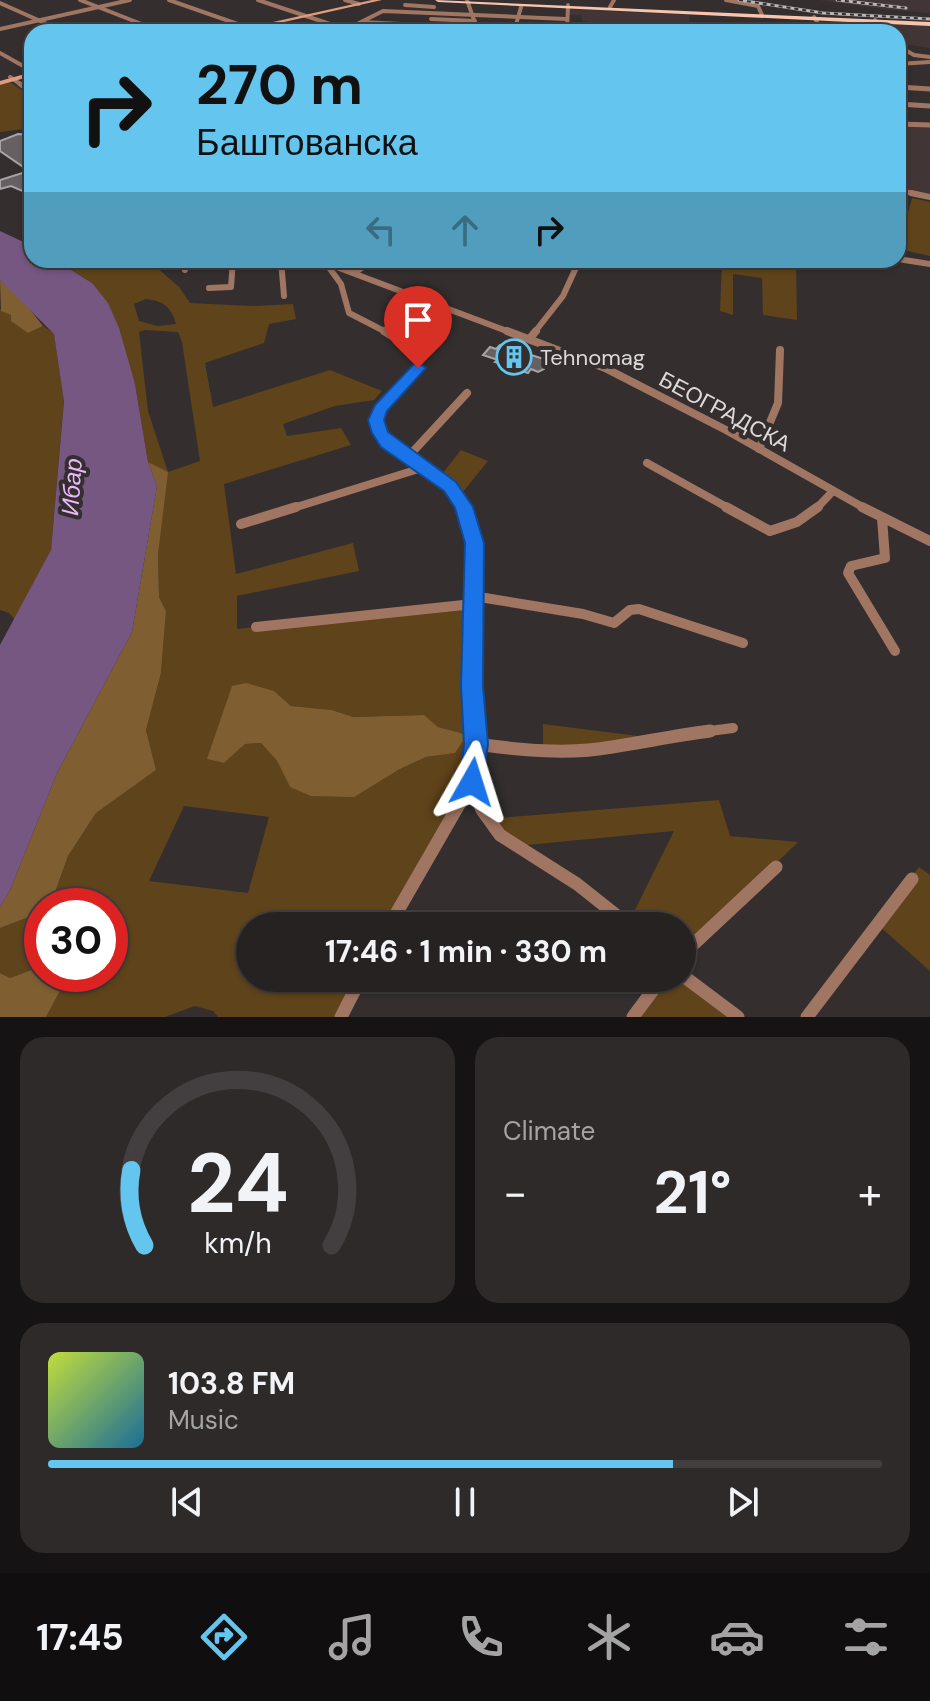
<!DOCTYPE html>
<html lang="en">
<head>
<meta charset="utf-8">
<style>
  :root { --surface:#272222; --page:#2f2a2a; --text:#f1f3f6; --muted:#a4a4a5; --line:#433f40; --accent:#64c5ee }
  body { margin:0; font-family:"DM Sans",sans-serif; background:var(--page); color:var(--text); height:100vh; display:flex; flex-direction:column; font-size:30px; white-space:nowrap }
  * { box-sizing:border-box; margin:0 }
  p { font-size:26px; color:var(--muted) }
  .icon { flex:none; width:44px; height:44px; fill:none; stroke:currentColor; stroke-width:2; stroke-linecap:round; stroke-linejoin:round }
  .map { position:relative; height:1017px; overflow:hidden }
  .drawer { display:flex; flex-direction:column; gap:20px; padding:20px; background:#151313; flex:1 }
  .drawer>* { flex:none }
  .top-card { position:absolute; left:24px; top:24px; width:882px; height:244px; border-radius:24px; box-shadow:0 2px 6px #0004,0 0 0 2px var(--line); background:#64c5ee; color:#111; overflow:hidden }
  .speed { position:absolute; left:24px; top:888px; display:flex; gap:16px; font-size:40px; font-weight:700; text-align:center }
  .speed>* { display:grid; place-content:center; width:104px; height:104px; border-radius:50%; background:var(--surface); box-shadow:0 2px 6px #0004,0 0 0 2px var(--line); line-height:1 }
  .speed .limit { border:12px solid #d22; background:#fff; color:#111 }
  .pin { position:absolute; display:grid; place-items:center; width:68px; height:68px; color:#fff; margin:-82px -34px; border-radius:50% 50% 50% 0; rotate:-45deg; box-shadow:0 0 8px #0007 }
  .pin .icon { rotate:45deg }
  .me { position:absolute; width:88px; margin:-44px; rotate:6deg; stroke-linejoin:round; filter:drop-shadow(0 0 6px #0008) }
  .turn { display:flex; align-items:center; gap:28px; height:168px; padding:0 40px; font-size:36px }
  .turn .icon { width:104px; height:104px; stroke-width:2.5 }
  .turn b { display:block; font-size:56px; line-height:68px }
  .lanes { display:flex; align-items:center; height:76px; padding:0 40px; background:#0003; justify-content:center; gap:40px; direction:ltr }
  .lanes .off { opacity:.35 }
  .big { font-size:60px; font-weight:700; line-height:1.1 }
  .drawer .card { flex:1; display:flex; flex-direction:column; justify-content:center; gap:12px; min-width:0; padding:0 28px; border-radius:24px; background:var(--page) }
  .drawer .dial { align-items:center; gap:0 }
  .dial svg { height:208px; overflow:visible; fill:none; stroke:var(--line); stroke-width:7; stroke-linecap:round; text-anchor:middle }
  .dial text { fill:var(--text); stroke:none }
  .song { display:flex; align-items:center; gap:24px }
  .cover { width:96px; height:96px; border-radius:12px; background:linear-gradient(135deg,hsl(70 70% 55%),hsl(200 70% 35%)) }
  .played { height:8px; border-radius:4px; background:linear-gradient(90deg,var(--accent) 75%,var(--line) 75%) }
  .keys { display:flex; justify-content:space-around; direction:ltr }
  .heat { display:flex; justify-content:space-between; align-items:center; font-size:44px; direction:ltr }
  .drawer .tiles { flex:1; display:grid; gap:20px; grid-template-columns:1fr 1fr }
  .card:last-child { grid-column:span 2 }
  .trip { position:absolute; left:236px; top:912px; width:460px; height:80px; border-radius:40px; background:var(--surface); box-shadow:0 2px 6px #0004,0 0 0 2px var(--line); font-weight:700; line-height:80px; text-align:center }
  .dock { display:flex; height:128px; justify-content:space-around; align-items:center; background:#100e0e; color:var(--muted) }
  .dock .icon { width:56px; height:56px }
  .dock .on { color:var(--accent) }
  .dock b { font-size:36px; color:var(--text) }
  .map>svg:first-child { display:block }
  .built { fill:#423535 }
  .green { fill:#5f431a; fill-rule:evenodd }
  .forest { fill:#7f5f32 }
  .water { fill:#755781 }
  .building { fill:#666063; stroke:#aaa3a6; stroke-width:2 }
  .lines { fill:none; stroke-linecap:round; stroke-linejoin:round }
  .street-far5 { stroke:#a07562; stroke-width:4 }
  .street-far4 { stroke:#a07562; stroke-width:5 }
  .street-far3 { stroke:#a07562; stroke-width:6 }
  .street-far2 { stroke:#a07562; stroke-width:8 }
  .street-far1 { stroke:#a07562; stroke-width:10 }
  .street { stroke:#a07562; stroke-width:13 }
  .secondary { fill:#df9c7e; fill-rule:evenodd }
  .primary { fill:#f9c4ad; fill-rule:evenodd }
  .rail-casing { stroke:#bbb7b7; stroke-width:3 }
  .rail { stroke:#342e2e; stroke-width:2; stroke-dasharray:4; stroke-linecap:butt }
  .route { fill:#1a73e8; stroke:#114b97; stroke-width:2 }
  .labels { text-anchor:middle; stroke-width:8; stroke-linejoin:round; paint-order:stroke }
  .poi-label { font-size:22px; fill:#dedada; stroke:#342e2e; text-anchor:start }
  .street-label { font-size:22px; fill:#dedada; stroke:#342e2e }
  .water-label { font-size:24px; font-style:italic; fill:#e8b8fb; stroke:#342e2e }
</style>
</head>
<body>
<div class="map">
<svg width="930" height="1017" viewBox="0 0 930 1017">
  <rect width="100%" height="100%" fill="#342e2e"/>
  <g class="built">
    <path d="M819 0H930V13L881 9Z"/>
    <path d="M569 9 689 15 690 32H595L592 29 568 28 569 23 590 22 582 21 581 15H568Z"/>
    <path d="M879 23 930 25V48L898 43V32H882Z"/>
    <path d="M898 124 930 125V197L901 190 898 198Z"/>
  </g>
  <g class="green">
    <path d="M10 82 32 97V128L0 132V85Z"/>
    <path d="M912 198 930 202V256L898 249Z"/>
    <path d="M55 260H148L179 287 190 303 252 306 293 304 296 319 269 324 264 343 205 363 213 407 330 370 382 391 374 400 335 406 283 424 287 436 341 428 351 445 224 484 236 574 353 543 359 571 237 596V629L473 604 472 782 389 926H250V978H361L341 1017H218L213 1011 195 1006 165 1017H46L69 974H110V906H50L68 856 96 813 156 770 146 730 161 673 166 611 159 597 158 555 167 473 148 462 135 384 92 283ZM146 299C163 301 171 306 176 324L158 326 139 321 134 304ZM145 330 178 332 182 342 200 461 168 472 148 411 139 332ZM232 687 274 691 291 706 332 710 353 717 423 715 438 727 461 733 455 753 426 757 398 770 290 787 277 761 261 743 245 744 224 763 208 759ZM184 806 269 817 248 893 149 881Z"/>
    <path d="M722 260H796L797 320 763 315 762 278 733 274V315L720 311Z"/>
    <path d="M0 309 12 315 28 333 43 326 54 333 64 399 51 550 16 621 9 613 0 610Z"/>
    <path d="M461 450 488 461 458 498 439 478Z"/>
    <path d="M543 724 654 738 543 749Z"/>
    <path d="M719 800 730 836 798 842 682 955V926L628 924 674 831 516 846 488 819Z"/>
    <path d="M919 867 930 875V971L877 924Z"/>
    <path d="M42 912V966L10 978 0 973V928Z"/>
    <path d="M662 978H682L738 1017H634Z"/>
  </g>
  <g class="forest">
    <path d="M0 280 21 298 43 326 28 333 11 321V315L1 311Z"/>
    <path d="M148 462 168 472 158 555 159 597 166 611 161 673 146 730 156 770 96 813 68 856 50 906H42V912L0 928V907L10 890 57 773 132 632 157 486Z"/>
    <path d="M246 683 274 691 291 706 332 710 353 717 424 715 438 727 461 733 465 738 455 753 426 757 398 770 354 797 311 796 290 787 277 761 261 743 245 744 224 763 207 759 232 686Z"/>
    <path d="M42 966V974H69L46 1017H0V973L10 978Z"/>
  </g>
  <path class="water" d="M0 231 32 246V260H55L92 283 108 303 119 328 135 384 148 462 157 486 132 632 57 773 10 890 0 907V645L51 550 64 401 54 334 0 280Z"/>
  <g class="building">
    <path d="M18 134 32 135V195L11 186 0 189V180L29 171 0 151V141Z"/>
    <path d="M500 345 550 361 544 369 538 372 531 369 528 373 495 362 498 360 483 355 490 347 496 349Z"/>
  </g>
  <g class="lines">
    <g class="street-far5">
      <path d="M80 0 162 32"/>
      <path d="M169 0 249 28"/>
      <path d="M258 0 342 28 423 32"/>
      <path d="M345 0 359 4"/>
      <path d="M467 0 474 20"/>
      <path d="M726 0 758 6 762 15"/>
      <path d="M0 3 65 32"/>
      <path d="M405 5 434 7"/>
      <path d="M610 7 614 0"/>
      <path d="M814 17 823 32"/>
      <path d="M431 19 475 21"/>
      <path d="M875 20 880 32"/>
      <path d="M362 22 478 28"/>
      <path d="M477 24H516"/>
      <path d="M847 25 851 32"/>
      <path d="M567 28 588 29"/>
      <path d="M0 29 130 0"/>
      <path d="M341 32 383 11 566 19"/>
      <path d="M514 32 521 7"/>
      <path d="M567 32 568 5"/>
      <path d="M697 32 709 29 765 32"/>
      <path d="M898 46 914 55 930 57"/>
      <path d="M0 53 32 71"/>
      <path d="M898 64 930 62"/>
      <path d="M10 77 23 86"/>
    </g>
    <g class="street-far4">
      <path d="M20 84 32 93"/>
      <path d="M898 87 930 89"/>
      <path d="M898 104 930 106"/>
      <path d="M898 124 930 125"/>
      <path d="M898 190 920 195"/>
    </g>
    <g class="street-far3">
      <path d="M911 193 930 197"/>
      <path d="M898 259 930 264"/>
      <path d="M256 260H271"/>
      <path d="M281 260 284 296"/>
      <path d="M318 260 512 333"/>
      <path d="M325 262 341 284 349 313 388 333"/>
      <path d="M185 270 187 260"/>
      <path d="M356 272 372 260"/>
      <path d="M209 288 231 287 233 260"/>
      <path d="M534 333 563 296 579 261"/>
    </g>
    <g class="street-far2">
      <path d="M384 331 420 353C419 359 419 366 416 371 402 390 358 415 386 440 412 464 447 477 465 509"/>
      <path d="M507 331 605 368 726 430 866 509"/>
      <path d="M531 337 536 331"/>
      <path d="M759 449 778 403 780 350"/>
      <path d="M408 457 467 393"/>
      <path d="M647 463 730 509"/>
      <path d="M290 509 425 467"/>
      <path d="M816 509 833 491"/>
    </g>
    <g class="street-far1">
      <path d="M464 507 474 543 472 686 475 733"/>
      <path d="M726 507 770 531 797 522 818 507"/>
      <path d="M862 507 930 541"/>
      <path d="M882 518 885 558 851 566 848 573 895 651"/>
      <path d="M241 524 296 507"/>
      <path d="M473 596 583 614 614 623 630 610 639 609 743 643"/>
      <path d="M256 627 473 604"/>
      <path d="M694 733 733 728"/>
    </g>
    <g class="street">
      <path d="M476 744C520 750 568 755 612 747 645 742 677 735 710 731"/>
      <path d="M472 782 482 810 500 835 577 884 630 926"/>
      <path d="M389 926 472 782 475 731"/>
      <path d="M682 955 776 867"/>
      <path d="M682 975 738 1017"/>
      <path d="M341 1017 361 978"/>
      <path d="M633 1017 662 978"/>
      <path d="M807 1017 912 879"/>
    </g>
    <g class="secondary">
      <path d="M372 0H382L239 32H228Z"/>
      <path d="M32 72V76L0 85V81Z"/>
    </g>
    <path class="primary" d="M435 0 930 22V26L438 2Z"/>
    <defs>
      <g id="rail">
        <path d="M739 0 823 13 930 19"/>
        <path d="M837 0 906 8"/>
      </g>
    </defs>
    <use href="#rail" class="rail-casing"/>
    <use href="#rail" class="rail"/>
  </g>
  <path class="route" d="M418 363 426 368 387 411 384 420 388 432 456 482 473 507 484 543 483 686 488 744 481 791 472 794 463 791 460 782 464 744 461 686 465 543 455 508 444 491 381 447 372 433 368 420 375 405 413 365Z"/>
  <defs>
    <symbol id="building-ring" viewBox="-11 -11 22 22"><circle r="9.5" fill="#342e2e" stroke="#64c5ee" stroke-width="1.5"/><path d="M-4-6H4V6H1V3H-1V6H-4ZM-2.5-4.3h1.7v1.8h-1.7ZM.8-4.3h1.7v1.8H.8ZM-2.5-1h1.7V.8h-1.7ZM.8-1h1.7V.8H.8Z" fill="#64c5ee"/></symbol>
  </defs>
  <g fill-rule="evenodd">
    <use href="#building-ring" x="494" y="337" width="40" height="40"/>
  </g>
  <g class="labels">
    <g class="poi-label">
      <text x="540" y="365">Tehnomag</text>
    </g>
    <g class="street-label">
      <text transform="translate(725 411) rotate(28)" y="8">БЕОГРАДСКА</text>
    </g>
    <g class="water-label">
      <text transform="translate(72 487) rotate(-86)" y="8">Ибар</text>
    </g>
  </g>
</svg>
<div class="speed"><div class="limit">30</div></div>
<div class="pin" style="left:418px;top:368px;background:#d93025"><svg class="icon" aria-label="arrive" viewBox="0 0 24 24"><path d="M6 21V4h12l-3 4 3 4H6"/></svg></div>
<svg class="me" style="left:472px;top:782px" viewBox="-20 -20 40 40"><path d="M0-17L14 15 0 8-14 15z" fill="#1a73e8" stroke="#fff" stroke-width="4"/></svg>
<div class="trip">17:46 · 1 min · 330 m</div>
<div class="top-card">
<div class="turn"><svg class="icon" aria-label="right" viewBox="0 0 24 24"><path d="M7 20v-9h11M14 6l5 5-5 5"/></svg><div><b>270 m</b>Баштованска</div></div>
<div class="lanes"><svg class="icon off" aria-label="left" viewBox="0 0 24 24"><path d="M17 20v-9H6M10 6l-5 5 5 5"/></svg><svg class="icon off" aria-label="ahead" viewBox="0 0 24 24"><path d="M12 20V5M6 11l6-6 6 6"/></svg><svg class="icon" aria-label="right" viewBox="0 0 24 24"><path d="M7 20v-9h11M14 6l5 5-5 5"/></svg></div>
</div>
</div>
<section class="drawer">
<div class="tiles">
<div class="card dial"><svg viewBox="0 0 100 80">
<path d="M14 69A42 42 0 1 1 86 69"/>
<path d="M14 69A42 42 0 0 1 9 40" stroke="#64c5ee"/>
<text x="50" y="56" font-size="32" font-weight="700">24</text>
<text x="50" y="72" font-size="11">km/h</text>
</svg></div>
<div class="card"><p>Climate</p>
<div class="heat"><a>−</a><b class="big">21°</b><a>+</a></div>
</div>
<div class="card">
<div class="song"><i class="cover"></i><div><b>103.8 FM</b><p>Music</p></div></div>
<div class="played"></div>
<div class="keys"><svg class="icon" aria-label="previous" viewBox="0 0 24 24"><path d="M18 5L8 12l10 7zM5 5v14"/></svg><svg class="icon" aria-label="pause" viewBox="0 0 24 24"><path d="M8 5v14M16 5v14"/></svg><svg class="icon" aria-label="next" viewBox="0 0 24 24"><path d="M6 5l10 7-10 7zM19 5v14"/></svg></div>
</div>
</div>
</section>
<nav class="dock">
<b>17:45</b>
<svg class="icon on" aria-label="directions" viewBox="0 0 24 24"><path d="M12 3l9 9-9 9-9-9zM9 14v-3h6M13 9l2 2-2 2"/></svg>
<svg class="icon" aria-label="music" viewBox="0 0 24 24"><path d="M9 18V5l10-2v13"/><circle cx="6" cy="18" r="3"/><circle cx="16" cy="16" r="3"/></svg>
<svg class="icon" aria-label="phone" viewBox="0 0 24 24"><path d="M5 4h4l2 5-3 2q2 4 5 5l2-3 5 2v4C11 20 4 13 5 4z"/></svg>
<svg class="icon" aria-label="climate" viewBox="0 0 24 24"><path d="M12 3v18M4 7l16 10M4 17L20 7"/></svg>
<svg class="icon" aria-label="car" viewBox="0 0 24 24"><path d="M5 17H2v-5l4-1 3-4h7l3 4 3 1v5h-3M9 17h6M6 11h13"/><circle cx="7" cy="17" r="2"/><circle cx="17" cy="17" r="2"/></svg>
<svg class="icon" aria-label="filters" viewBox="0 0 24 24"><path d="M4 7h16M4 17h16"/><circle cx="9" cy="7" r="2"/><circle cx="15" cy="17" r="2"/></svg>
</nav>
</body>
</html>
